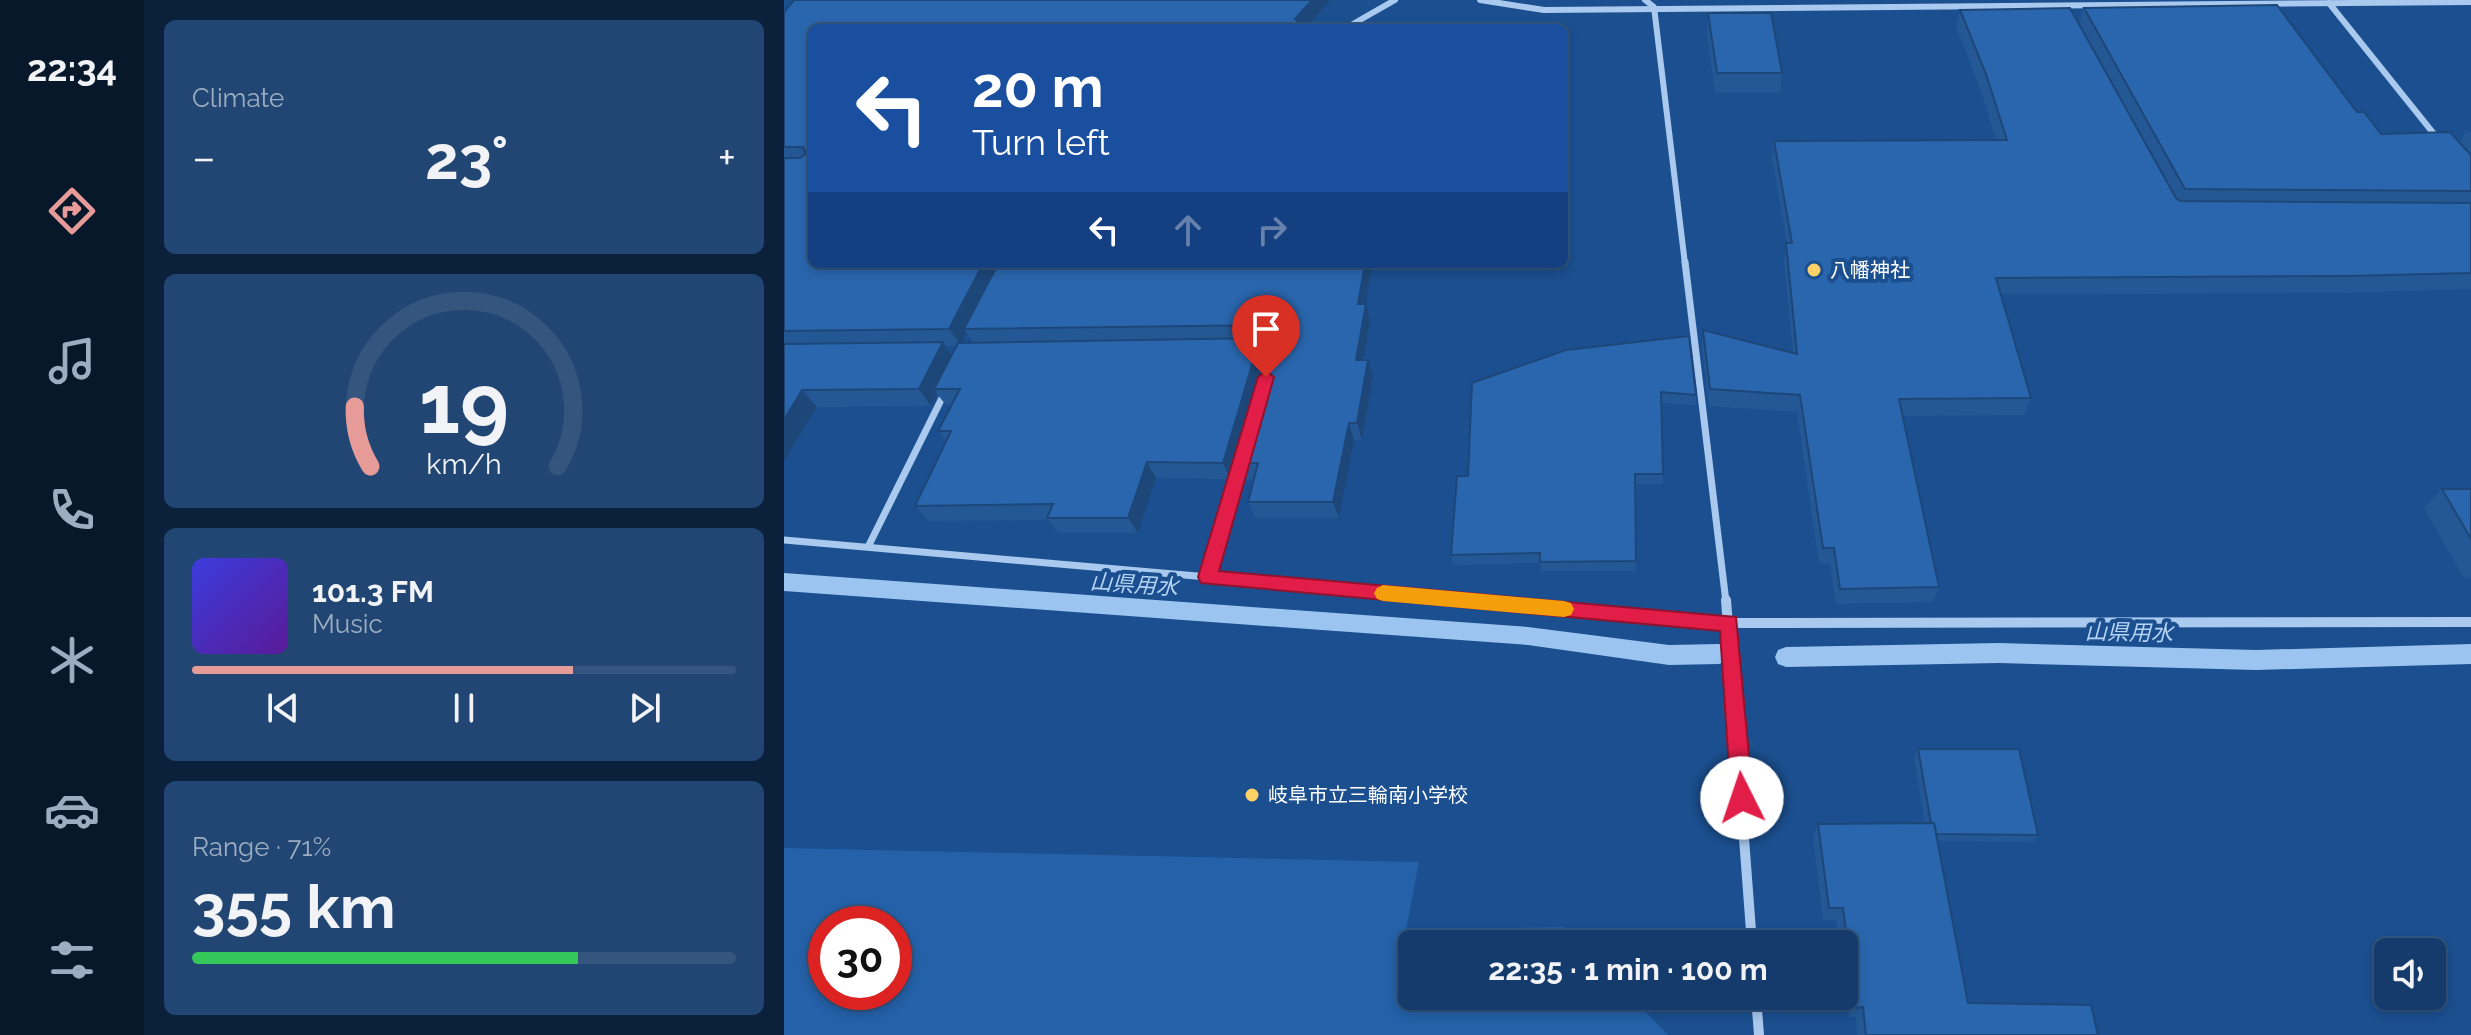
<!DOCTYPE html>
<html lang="en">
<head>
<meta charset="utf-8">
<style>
  :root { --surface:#143b6b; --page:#214673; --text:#f1f3f6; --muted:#9dadc1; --line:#33557e; --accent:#e69b98 }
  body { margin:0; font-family:Raleway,"Noto Sans JP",sans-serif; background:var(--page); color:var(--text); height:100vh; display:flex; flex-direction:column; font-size:30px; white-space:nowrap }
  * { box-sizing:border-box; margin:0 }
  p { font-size:26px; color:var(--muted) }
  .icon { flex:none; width:44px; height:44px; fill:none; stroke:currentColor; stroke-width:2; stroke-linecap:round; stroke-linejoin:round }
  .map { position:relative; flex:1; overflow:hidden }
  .side { display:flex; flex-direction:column; gap:20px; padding:20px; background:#0b203b; width:640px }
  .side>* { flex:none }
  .hud { position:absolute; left:24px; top:24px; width:760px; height:244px; border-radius:12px; box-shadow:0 4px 12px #0003,0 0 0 2px var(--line); background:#1a4fa0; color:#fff; overflow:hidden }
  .buttons { position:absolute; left:1590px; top:938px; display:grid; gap:16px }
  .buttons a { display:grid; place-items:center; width:72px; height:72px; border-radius:12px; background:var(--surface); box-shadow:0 4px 12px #0003,0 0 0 2px var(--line); font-size:40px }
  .speed { position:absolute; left:24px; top:906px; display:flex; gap:16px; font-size:40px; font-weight:700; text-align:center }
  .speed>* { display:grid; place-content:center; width:104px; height:104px; border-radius:50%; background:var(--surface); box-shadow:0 4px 12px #0003,0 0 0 2px var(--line); line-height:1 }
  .speed .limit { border:12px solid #d22; background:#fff; color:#111 }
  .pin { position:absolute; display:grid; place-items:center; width:68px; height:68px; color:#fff; margin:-82px -34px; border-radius:50% 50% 50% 0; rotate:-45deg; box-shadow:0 0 8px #0007 }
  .pin .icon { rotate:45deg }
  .me { position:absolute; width:88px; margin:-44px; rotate:356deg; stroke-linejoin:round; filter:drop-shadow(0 0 6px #0008) }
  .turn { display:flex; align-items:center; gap:28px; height:168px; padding:0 32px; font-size:36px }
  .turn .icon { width:104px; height:104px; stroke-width:2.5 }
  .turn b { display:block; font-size:56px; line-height:68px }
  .lanes { display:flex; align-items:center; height:76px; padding:0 32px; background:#0003; justify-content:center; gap:40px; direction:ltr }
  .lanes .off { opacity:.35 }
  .big { font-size:60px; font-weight:700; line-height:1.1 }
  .side .widget { flex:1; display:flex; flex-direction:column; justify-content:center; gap:12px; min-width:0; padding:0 28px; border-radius:12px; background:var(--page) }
  .side .dial { align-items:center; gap:0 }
  .dial svg { height:208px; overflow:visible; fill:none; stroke:var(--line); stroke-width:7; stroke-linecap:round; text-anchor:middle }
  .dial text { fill:var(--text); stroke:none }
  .song { display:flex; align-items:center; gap:24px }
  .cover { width:96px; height:96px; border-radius:12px; background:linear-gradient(135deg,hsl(240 70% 55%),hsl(270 70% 35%)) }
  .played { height:8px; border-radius:4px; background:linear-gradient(90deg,var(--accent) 70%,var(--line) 70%) }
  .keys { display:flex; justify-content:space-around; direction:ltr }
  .heat { display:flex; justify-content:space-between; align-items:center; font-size:44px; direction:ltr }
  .charge { height:12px; border-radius:6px; background:linear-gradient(90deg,#34c759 71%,var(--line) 0) }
  .trip { position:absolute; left:614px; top:930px; width:460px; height:80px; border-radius:12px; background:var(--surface); box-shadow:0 4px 12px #0003,0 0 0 2px var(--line); font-weight:700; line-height:80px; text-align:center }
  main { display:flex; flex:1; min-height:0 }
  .dock { display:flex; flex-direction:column; width:144px; justify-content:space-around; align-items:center; background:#08182b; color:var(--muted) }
  .dock .icon { width:56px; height:56px }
  .dock .selected { color:var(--accent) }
  .dock b { font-size:36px; color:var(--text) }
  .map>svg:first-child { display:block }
  .green { fill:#2461a8; fill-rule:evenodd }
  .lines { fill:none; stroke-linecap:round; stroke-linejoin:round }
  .stream { fill:#9cc4f0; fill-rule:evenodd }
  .street-far2 { stroke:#a9c9ee; stroke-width:6 }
  .street-far1 { stroke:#a9c9ee; stroke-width:7 }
  .street { stroke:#a9c9ee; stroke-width:10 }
  .wall { fill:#245895; fill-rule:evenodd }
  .shaded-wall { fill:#1d4779 }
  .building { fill:#2a66ad; stroke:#1d4779; stroke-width:2 }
  .route { fill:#e11d48; stroke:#92132f; stroke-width:2 }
  .slow { fill:#f59e0b }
  .poi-dot { fill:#ffd166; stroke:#1b4f8f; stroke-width:3 }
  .labels { text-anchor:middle; stroke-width:8; stroke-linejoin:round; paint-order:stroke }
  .poi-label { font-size:20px; fill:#fff; stroke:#1b4f8f; text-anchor:start }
  .water-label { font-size:22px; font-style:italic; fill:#b5d3f5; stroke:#1b4f8f }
</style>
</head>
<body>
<main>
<nav class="dock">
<b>22:34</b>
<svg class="icon selected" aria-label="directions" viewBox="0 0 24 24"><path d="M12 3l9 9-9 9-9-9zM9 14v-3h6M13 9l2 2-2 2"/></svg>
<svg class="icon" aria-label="music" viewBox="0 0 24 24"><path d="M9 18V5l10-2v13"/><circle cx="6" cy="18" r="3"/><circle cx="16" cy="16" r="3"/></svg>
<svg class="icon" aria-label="phone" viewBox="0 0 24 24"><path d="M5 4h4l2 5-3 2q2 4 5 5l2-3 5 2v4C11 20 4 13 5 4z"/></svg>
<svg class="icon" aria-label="climate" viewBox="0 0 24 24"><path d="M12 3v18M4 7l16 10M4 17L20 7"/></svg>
<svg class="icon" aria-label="car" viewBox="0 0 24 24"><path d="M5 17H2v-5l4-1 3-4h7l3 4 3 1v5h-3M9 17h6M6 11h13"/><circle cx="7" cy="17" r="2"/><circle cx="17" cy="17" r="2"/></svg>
<svg class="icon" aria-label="filters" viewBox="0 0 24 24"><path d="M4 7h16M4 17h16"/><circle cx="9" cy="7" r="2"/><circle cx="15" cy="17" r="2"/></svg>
</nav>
<section class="side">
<div class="widget"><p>Climate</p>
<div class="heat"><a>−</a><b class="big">23°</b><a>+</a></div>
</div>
<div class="widget dial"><svg viewBox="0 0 100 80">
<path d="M14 69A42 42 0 1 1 86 69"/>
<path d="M14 69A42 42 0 0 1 8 46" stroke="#e69b98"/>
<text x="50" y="56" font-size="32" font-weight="700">19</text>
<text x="50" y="72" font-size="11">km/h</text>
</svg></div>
<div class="widget">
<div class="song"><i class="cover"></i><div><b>101.3 FM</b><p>Music</p></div></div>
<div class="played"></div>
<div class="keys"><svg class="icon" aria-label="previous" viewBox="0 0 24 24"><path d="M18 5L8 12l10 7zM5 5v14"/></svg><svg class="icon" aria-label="pause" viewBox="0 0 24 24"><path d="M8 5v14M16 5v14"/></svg><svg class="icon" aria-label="next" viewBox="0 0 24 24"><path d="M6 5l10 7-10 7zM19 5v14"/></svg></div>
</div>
<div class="widget"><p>Range · 71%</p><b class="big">355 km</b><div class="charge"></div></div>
</section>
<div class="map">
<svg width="1687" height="1035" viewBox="0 0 1687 1035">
  <rect width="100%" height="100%" fill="#1b4f8f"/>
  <path class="green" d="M0 848 635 862 622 930 780 927 797 944H628V996H846L884 1035H0ZM42 924H110V992H42Z"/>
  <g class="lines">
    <g class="stream">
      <path d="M0 573 744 627 885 645 935 644 943 647 946 654 943 661 935 664 885 665 744 645 0 591Z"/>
      <path d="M1215 643 1472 650 1687 644V664L1472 670 1215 663 1002 667 994 664 991 657 994 650 1002 647Z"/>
    </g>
    <g class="street-far2">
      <path d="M696 0 760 10 1687 2"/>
      <path d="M861 0 870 7 901 264"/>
      <path d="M1545 3 1654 139"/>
      <path d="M562 28 611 0"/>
    </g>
    <g class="street-far1">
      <path d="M901 262 942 602"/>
      <path d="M0 540 710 602"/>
      <path d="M85 545 162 390"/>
      <path d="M424 577 457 462"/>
    </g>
    <g class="street">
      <path d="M688 600 945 623 1687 622"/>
      <path d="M942 600 968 944"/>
      <path d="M972 996 975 1035"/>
    </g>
  </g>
  <g class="wall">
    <path d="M10 0H546L522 28H28V264H588L581 304 586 321 579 360 589 377 578 440H570L555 518H471L464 502 470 479H459L452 463 488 343H478L482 355 446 479 372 478 354 533H274L264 520 145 521 131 506 162 441 154 431 167 405H162L153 394 147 406 33 407 0 461V12ZM183 333 189 342H179ZM162 346H172L168 355Z"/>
    <path d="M1300 8 1573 112 1597 134 1675 142 1682 132H1687V289L1552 293 1217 294 1247 398 1240 415 1119 416 1155 587 1149 602 1052 604 1046 563H1035L1013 412 925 406 918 347 919 330 1009 353 1000 260 1003 243 988 158 990 141 1212 140 1197 91 1172 27 1176 10 1295 23Z"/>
    <path d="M924 13 998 73 996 93H931L923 33Z"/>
    <path d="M688 383 912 395V405L877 403 879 484H851L852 571H757L756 563 669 565 667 555 684 476Z"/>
    <path d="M1658 489H1687V578H1680L1640 508Z"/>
    <path d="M1134 749 1254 835 1248 842 1154 841 1184 1003 1314 1035H1073L1072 1017H1065L1060 978V944H1056L1052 920H1039L1029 838 1034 824 1141 823 1130 757Z"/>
  </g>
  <g class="shaded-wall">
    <path d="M528 0H546L522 28H509L511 19Z"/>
    <path d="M199 264H218L180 329 183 333 177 346 165 329Z"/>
    <path d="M581 264H588L581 308 582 304 586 321 576 377 572 360 574 304Z"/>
    <path d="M476 338 482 355 446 479 439 463Z"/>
    <path d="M159 342 170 359 150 389 153 394 147 406 135 389Z"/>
    <path d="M584 360 589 377 578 440 573 423Z"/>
    <path d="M18 390 33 407 0 461V420Z"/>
    <path d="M565 423 570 440 555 518 549 502Z"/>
    <path d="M363 462 372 478 354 533 344 518Z"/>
  </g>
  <g class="building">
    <path d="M10 0H528L511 19 514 20 509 28H28V264H199L165 329 0 331V158H16L22 154 19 147H0V12Z"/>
    <path d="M1493 5 1573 112H1580L1597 134 1666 132 1687 155V191L1401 189 1300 8Z"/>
    <path d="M1286 8 1392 198 1396 201 1687 203V273L1564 276 1212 278 1247 398 1115 399 1155 587 1056 589 1050 548H1039L1016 395 926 389 919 330 1013 354 1002 243H1008L990 141 1223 140 1202 74 1176 10Z"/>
    <path d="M924 13H987L998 73H933Z"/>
    <path d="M214 264H581L574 304H582L572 360H584L573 423H565L549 502H464L474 463H452L491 333 488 325 180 329Z"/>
    <path d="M905 336 912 395 877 392 879 474H851L852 561 756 562V553L667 555 673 476H684L688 383 782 350Z"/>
    <path d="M476 338 439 463 363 462 344 518H263L269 504 131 506 167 431H154L176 389H150L174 343Z"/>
    <path d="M159 342 135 389 18 390 0 420V344Z"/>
    <path d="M1658 489H1687V539Z"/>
    <path d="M1134 749H1235L1254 835 1152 834 1150 823H1147Z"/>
    <path d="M1150 823 1184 1003 1307 1005 1314 1035H1082L1079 1007 1072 1008 1059 908H1045L1034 824Z"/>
  </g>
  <path class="route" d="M482 371 490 377 435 571 952 617 969 798 966 806 958 809 950 806 947 798 936 631 417 583 414 577 474 377Z"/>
  <path class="slow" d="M599 585 780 601 787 603 790 609 787 615 780 617 599 601 593 599 590 593 593 588Z"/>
  <g class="poi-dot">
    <circle cx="1030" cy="270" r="8"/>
    <circle cx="468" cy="795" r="8"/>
  </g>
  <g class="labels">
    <g class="poi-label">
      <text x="1046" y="277">八幡神社</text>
      <text x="484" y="802">岐阜市立三輪南小学校</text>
    </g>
    <g class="water-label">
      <text transform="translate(350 584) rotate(4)" y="8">山県用水</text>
      <text transform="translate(1345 632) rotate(1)" y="8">山県用水</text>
    </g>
  </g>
</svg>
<div class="buttons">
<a><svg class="icon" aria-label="sound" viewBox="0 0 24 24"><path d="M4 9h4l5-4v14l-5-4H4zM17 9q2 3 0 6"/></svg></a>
</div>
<div class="speed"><div class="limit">30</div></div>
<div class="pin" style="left:482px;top:377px;background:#d93025"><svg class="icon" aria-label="arrive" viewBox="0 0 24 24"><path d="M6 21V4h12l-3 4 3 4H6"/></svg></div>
<svg class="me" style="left:958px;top:798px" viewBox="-20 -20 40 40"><circle r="19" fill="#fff"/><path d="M0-13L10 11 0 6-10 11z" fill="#e11d48"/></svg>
<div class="trip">22:35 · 1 min · 100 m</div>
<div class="hud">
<div class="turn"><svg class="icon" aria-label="left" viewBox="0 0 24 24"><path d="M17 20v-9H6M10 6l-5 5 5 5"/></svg><div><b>20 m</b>Turn left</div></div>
<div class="lanes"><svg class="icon" aria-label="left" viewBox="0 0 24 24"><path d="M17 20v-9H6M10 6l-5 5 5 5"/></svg><svg class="icon off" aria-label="ahead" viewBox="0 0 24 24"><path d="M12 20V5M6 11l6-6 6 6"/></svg><svg class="icon off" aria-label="right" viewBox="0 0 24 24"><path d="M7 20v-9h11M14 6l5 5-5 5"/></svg></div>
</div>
</div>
</main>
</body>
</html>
